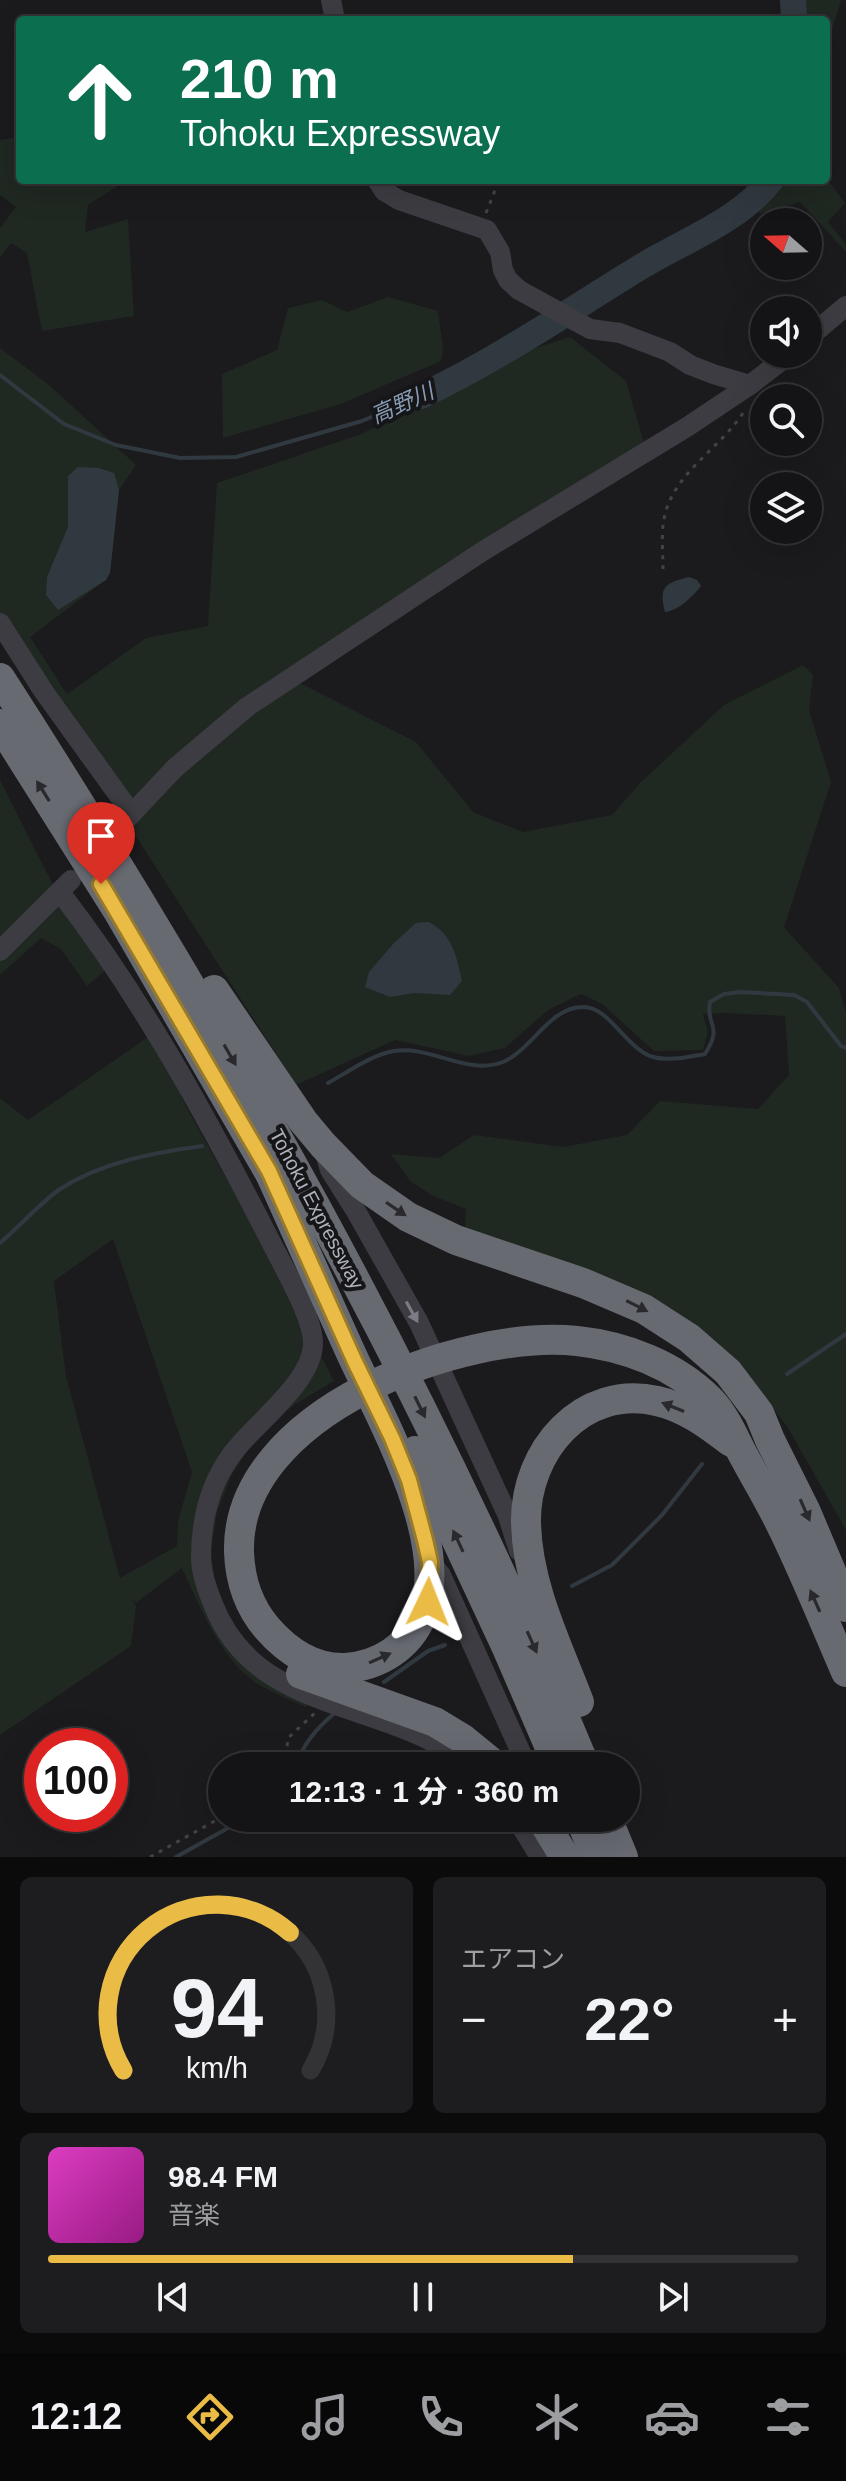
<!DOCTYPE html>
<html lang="ja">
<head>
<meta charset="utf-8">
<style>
  :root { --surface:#141416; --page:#1d1d1f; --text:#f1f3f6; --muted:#9d9ea1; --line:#333335; --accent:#eabc45 }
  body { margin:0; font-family:Arial,"Noto Sans JP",sans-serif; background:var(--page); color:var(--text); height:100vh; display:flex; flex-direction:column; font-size:30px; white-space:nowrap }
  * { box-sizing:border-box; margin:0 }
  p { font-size:26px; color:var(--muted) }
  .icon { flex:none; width:44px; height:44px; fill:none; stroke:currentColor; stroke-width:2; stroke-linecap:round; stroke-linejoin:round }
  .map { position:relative; height:1857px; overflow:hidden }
  .sheet { display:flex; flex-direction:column; gap:20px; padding:20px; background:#0b0b0c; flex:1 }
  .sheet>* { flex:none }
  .guide { position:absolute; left:16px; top:16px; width:814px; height:168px; border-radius:8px; box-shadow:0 8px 32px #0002,0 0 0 2px var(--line); background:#0b6e4f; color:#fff; overflow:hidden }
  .needle { width:52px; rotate:290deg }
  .fabs { position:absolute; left:750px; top:208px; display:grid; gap:16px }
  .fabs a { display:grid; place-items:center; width:72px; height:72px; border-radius:50%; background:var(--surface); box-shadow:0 8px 32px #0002,0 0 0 2px var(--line); font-size:40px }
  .speed { position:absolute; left:24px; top:1728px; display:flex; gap:16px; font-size:40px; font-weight:700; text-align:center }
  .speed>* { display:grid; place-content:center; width:104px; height:104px; border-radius:50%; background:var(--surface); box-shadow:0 8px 32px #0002,0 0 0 2px var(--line); line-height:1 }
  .speed .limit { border:12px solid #d22; background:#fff; color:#111 }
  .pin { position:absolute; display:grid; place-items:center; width:68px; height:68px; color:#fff; margin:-82px -34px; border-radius:50% 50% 50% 0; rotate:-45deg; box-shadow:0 0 8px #0007 }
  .pin .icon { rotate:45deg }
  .me { position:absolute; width:88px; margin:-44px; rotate:2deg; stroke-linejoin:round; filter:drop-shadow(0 0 6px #0008) }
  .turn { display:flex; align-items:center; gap:28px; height:168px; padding:0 32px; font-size:36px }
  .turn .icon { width:104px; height:104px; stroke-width:2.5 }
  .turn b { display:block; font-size:56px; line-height:68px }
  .big { font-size:60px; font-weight:700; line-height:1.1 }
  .sheet .tile { flex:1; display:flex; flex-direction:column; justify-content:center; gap:12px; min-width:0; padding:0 28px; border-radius:12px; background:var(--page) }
  .sheet .dial { align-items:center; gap:0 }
  .dial svg { height:208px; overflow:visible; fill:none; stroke:var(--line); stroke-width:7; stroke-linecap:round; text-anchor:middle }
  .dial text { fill:var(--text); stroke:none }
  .song { display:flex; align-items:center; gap:24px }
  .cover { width:96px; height:96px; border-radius:12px; background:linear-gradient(135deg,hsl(310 70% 55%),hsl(310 70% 35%)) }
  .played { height:8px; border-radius:4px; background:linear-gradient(90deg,var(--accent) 70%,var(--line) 70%) }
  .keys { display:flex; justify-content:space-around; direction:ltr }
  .heat { display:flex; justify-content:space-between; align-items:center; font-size:44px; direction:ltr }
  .sheet .tiles { flex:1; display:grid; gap:20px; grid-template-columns:1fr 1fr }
  .tile:last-child { grid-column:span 2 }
  .trip { position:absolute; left:208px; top:1752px; width:432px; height:80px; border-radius:40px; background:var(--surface); box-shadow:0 8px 32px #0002,0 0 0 2px var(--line); font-weight:700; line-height:80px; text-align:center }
  .tabs { display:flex; height:128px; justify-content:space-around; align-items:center; background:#080809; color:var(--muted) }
  .tabs .icon { width:56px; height:56px }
  .tabs .on { color:var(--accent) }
  .tabs b { font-size:36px; color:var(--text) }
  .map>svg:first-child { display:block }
  .green { fill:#202822; fill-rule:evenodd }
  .water { fill:#313940 }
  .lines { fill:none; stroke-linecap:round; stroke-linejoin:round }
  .stream { stroke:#313940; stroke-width:4 }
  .river { stroke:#313940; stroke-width:26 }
  .path { stroke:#424348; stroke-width:3; stroke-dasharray:4 6; stroke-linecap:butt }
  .minor { stroke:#3c3c42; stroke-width:20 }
  .highway { stroke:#686a72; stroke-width:30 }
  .oneway { fill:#2a2a2e }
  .oneway2 { fill:#7b7c85 }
  .route-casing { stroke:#987a2d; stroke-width:20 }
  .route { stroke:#eabc45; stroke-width:14 }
  .labels { text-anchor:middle; stroke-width:8; stroke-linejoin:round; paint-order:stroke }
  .street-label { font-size:20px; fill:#aeb1bb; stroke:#161518 }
  .water-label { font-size:22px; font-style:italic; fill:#879cb4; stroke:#161518 }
</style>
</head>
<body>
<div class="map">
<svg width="846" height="1857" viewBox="0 0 846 1857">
  <rect width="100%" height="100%" fill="#1b1a1d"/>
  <g class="green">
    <path d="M800 0H841L828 43 826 80V20H800Z"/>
    <path d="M20 137V180H127L88 205 85 232 128 219 134 316 42 331 27 253 11 243 0 258V228L16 207 0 195V140Z"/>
    <path d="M826 178 845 203 828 222 846 244V252L800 202 760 214 756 204 778 180H826Z"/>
    <path d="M388 297 438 311 443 349 441 361 341 404 223 438 222 374 277 350 288 308 322 300 347 312Z"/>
    <path d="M570 337 626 381 648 457 298 682 416 742 473 812 523 832 612 815 640 783 724 705 803 665 813 675 809 710 831 782 784 927 839 988 846 1013V1530L788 1428 767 1400 717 1342 465 1230 466 1209 433 1196 410 1181 391 1154 439 1158 474 1135 563 1147 627 1135 660 1101 758 1109 789 1075 785 1016 726 1013 703 1014 708 1032 703 1050 654 1051 602 1004 581 994 548 1010 505 1048 469 1056 395 1040 296 1085 139 841 0 639V348L48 384 136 465 119 490 110 573 106 580 30 637 67 694 146 638 208 626 217 483 361 434 523 352Z"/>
    <path d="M0 780 51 881 107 969 87 986 61 949 41 938 0 975Z"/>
    <path d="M151 1035 186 1106 264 1247 334 1381 294 1405 260 1432 231 1476 217 1512 211 1550 215 1583 225 1615 271 1669 319 1696 306 1707C291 1700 275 1694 261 1686 222 1663 200 1607 182 1568L136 1603 132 1599 136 1606 131 1646 0 1735V1098L28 1120ZM113 1239 192 1472 178 1521 177 1546 120 1578 66 1376 54 1281Z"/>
  </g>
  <g class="water">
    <path d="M78 467 99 468 114 473 119 490 110 573 106 580 58 610 46 595 47 577 68 527V476Z"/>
    <path d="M689 577 697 580 701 586C693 596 678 611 665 612 658 586 666 583 689 577Z"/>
    <path d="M429 922C454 936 456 956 462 981L450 995 414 993 390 997 365 987 369 972 394 943 416 923Z"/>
  </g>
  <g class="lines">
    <g class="stream">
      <path d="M0 375 64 424 116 445 180 458 236 457 362 421 421 396"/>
      <path d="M328 1083C348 1072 371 1055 394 1051 430 1045 467 1076 503 1062 532 1050 549 1007 583 1007 608 1006 624 1045 650 1056 667 1062 688 1057 705 1054 724 1024 705 1026 710 1002L724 994 741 992 794 995 807 1002 841 1046 846 1048"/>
      <path d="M0 1243C20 1226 39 1204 60 1189 102 1162 153 1153 202 1146"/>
      <path d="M787 1374 846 1334"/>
      <path d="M572 1586 612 1565 662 1515 702 1464"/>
      <path d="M384 1682 428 1651 445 1645"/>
      <path d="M296 1766C303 1743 318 1727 336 1712"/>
      <path d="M176 1857 246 1818"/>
    </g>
    <g class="river">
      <path d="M793 0 794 20"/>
      <path d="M421 396C499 359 570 310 644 265 686 240 740 220 771 180"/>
    </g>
    <g class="path">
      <path d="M486 213 499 180"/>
      <path d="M663 569C663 553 661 534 664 519 673 471 724 447 746 408"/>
      <path d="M285 1766 288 1738 315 1713"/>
      <path d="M150 1857 222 1817"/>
    </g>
    <g class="minor">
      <path d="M331 0 335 20"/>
      <path d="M377 180 384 191 399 200 487 230 500 252 503 270 508 280 519 290 590 329 620 333 670 352 690 365 713 374 750 385"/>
      <path d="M808 338 846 306"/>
      <path d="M0 623 44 692 132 814"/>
      <path d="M124 822 175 768 247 707 483 551 687 427 750 385 790 354"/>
      <path d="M60 892C144 1001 209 1121 272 1244 284 1268 314 1319 313 1344 312 1383 254 1424 232 1454 210 1484 201 1520 201 1557 201 1573 207 1589 213 1604 249 1698 347 1701 425 1738 439 1744 452 1757 465 1766"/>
      <path d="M0 951 71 880"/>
      <path d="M326 1157 330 1170 357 1213 419 1323 508 1516 519 1551"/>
      <path d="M430 1562 441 1575 527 1766"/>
      <path d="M516 1818 540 1857"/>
    </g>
    <g class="highway">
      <path d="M0 678C223 1024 427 1385 585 1766"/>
      <path d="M0 724 118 911 279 1189"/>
      <path d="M214 990 303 1121 323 1145 362 1185 408 1217 456 1240 583 1283 644 1309 689 1338 728 1372 759 1413 770 1440 806 1512 846 1607"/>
      <path d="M269 1171C296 1231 323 1291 350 1351 380 1417 453 1544 422 1615 409 1647 379 1666 345 1668 314 1669 287 1651 267 1628 249 1607 240 1580 239 1552 235 1413 462 1329 577 1341 625 1346 675 1365 710 1400 724 1415 731 1431 740 1449 754 1476 770 1501 783 1529 806 1576 825 1624 846 1672"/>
      <path d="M415 1451 507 1648 558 1766"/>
      <path d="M301 1674 435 1722 463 1739 496 1766"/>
      <path d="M579 1702C557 1644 527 1585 526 1522 525 1451 582 1384 657 1401 685 1407 709 1425 731 1442"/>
      <path d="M541 1818 565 1857"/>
      <path d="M580 1818 596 1857"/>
      <path d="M607 1818 623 1857"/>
    </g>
  </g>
  <defs><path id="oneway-solid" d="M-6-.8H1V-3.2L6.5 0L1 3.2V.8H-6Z" transform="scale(2)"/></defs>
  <g class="oneway">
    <use href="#oneway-solid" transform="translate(43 791) rotate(-122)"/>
    <use href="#oneway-solid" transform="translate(230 1055) rotate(60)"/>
    <use href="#oneway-solid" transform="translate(396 1209) rotate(34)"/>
    <use href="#oneway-solid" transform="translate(637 1306) rotate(27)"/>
    <use href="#oneway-solid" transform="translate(420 1407) rotate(64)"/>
    <use href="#oneway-solid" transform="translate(673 1407) rotate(-158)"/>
    <use href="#oneway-solid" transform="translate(805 1510) rotate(66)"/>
    <use href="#oneway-solid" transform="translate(458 1541) rotate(-115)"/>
    <use href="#oneway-solid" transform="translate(815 1601) rotate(-114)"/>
    <use href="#oneway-solid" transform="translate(532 1642) rotate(66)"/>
    <use href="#oneway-solid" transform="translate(380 1658) rotate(-24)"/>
  </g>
  <use class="oneway2" href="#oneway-solid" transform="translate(412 1312) rotate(61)"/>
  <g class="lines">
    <defs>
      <path id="route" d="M101 884 269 1171 355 1362 392 1438 409 1480 425 1540 430 1562 428 1602"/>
    </defs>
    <use href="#route" class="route-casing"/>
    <use href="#route" class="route"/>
  </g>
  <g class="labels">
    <g class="street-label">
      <text transform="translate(317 1209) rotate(62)" y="7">Tohoku Expressway</text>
    </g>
    <g class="water-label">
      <text transform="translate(402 403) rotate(-24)" y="8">高野川</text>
    </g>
  </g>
</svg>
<div class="fabs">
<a><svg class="needle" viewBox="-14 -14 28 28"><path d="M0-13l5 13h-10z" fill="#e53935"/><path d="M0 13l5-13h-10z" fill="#9d9ea1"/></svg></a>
<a><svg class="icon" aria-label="sound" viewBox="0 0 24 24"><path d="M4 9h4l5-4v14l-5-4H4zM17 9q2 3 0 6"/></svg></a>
<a><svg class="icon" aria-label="search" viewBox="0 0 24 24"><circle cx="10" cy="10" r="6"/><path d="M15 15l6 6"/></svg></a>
<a><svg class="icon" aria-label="layers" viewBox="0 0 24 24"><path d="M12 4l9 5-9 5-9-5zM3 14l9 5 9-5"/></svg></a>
</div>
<div class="speed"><div class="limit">100</div></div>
<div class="pin" style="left:101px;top:884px;background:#d93025"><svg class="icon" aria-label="arrive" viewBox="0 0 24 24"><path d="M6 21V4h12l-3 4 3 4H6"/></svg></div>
<svg class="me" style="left:428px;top:1602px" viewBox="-20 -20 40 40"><path d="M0-17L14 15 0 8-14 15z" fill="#eabc45" stroke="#fff" stroke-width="4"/></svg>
<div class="trip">12:13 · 1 分 · 360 m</div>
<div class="guide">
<div class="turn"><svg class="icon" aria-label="ahead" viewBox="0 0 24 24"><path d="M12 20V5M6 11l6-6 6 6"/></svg><div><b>210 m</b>Tohoku Expressway</div></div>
</div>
</div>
<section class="sheet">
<div class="tiles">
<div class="tile dial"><svg viewBox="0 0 100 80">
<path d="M14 69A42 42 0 1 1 86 69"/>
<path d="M14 69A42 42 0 0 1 78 16" stroke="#eabc45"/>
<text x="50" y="56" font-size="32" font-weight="700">94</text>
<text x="50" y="72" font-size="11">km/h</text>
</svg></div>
<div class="tile"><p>エアコン</p>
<div class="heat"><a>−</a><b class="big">22°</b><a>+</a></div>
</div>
<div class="tile">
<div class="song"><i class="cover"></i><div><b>98.4 FM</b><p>音楽</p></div></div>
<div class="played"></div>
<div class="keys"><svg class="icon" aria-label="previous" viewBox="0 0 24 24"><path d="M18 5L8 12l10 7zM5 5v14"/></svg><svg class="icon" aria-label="pause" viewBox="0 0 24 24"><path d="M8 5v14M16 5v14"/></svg><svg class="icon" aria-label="next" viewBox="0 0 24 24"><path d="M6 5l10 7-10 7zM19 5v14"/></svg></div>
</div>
</div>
</section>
<nav class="tabs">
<b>12:12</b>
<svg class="icon on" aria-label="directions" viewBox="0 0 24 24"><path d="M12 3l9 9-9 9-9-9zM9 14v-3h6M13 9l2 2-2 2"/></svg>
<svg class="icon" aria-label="music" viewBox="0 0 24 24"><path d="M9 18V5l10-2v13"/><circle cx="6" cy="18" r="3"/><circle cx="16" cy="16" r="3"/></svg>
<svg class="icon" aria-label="phone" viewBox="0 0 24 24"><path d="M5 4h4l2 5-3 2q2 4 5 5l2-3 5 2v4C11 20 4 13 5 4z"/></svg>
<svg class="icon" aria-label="climate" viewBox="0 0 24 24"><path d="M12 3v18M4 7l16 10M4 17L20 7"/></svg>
<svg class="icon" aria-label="car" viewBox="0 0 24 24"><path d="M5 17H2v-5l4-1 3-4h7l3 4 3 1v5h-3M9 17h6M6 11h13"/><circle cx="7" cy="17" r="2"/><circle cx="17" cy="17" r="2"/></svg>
<svg class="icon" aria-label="filters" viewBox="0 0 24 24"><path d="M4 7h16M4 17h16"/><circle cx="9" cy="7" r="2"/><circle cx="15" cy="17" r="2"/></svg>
</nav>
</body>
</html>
